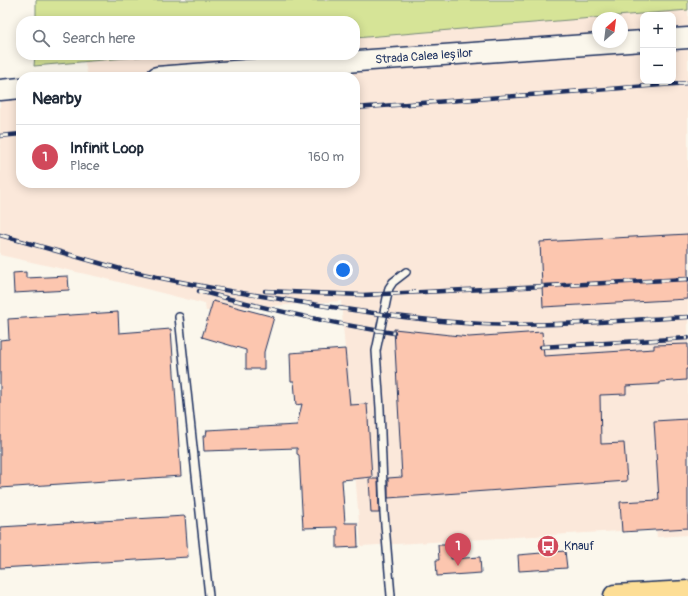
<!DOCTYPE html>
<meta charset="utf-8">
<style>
body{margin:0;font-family:Pangolin,sans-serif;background:#f6f6f7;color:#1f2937}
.controls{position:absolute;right:12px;top:12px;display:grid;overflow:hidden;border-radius:8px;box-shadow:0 2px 10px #0003}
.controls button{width:36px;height:36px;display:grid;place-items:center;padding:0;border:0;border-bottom:1px solid #e0e1e3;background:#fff;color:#1f2937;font:20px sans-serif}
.compass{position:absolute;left:592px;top:12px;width:36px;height:36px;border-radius:50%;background:#fff;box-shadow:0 2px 10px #0003;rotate:28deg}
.you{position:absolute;left:343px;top:270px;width:14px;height:14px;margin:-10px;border:3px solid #fff;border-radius:50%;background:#1a73e8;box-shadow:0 0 0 6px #1a73e833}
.badge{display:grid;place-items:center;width:26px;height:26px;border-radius:50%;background:#d1495b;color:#fff;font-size:13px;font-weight:700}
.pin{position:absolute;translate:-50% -33px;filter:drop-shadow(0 1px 2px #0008)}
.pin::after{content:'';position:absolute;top:21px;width:14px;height:12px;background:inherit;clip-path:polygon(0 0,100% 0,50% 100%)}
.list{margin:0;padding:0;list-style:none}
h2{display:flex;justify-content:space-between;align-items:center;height:52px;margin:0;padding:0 16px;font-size:17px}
h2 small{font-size:13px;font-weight:400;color:#747a83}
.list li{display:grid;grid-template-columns:26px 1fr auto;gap:12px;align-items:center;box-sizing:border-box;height:64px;padding:0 16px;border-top:1px solid #e0e1e3}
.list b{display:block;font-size:15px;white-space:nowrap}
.list p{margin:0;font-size:13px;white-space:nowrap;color:#747a83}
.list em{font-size:13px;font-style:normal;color:#747a83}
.icon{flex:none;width:22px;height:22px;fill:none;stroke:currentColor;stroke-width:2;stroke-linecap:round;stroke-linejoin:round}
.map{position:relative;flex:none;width:688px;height:596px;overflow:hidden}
.search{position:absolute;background:#fff;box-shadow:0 2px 10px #0003;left:16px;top:16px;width:344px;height:44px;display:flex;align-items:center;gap:10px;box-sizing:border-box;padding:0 14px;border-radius:16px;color:#747a83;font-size:15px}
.panel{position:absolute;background:#fff;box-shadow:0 2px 10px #0003;left:16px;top:72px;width:344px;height:116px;border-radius:16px}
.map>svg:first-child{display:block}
.built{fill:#fbe8da;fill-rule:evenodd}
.green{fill:#d6e497;stroke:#788a7a}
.building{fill:#fcc6af;stroke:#1b2f5e}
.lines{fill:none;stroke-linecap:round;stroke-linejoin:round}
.lane-casing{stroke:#1b2f5e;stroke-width:10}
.secondary-casing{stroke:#1b2f5e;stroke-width:23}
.primary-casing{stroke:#1b2f5e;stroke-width:25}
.lane{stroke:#fbf7ec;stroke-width:7}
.secondary{stroke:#fbf7ec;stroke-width:20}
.primary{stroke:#fdde96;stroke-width:22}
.rail-casing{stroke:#1b2f5e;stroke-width:4.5}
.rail{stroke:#fbf7ec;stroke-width:3;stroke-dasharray:9;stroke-linecap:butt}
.labels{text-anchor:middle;stroke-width:4;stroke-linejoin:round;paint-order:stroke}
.street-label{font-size:12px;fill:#1b2f5e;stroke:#fbf7ec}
.poi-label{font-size:12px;fill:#1b2f5e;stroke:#fbf7ec;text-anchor:start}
</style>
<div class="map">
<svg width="688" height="596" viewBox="0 0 688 596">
<rect width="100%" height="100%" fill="#fbf7ec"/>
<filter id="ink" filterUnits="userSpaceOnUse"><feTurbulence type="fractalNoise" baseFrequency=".025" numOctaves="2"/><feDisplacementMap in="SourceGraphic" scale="8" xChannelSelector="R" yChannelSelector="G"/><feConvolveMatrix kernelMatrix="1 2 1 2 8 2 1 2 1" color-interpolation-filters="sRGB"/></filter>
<g filter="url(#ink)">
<!-- built -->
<path class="built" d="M 688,0 L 688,535 L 657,537 L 656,529 L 361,546 L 341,301 L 206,311 L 205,304 L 99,277 L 0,255 L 0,100 L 21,99 L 21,183 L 355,183 L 355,77 L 88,77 L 83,55 L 355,55 L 355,21 ZM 643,15 L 673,15 L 673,81 L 643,81 ZM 598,18 L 622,18 L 622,42 L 598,42 Z"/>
<!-- green -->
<g class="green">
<polygon points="36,0 688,0 688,10 355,38 355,21 36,21"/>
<polygon points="35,55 160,55 34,66"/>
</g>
<!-- building -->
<g class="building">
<polygon points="688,234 688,299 543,307 540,242"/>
<polygon points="26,272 26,278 68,276 69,290 14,293 13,273"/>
<polygon points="213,301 274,317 264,352 264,369 246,369 246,350 202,337"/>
<polygon points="118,312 119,333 171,329 181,476 0,488 0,340 9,339 8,319"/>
<polygon points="394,329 469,337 542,332 544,356 654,349 654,345 688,344 688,369 686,369 686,380 660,382 660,384 626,386 626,394 600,395 601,444 624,443 627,481 388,498 388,478 402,477"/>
<polygon points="345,349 350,405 367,404 372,477 342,480 345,523 357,523 358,547 337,548 337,527 303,528 299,455 297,454 297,448 204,451 203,436 206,436 207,430 297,425 302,404 296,405 294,381 291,381 290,353"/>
<polygon points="688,419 688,528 622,532 620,502 659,500 654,421"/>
<polygon points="369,479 378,479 379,513 371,513"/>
<polygon points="185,516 188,557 0,568 0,527"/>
<polygon points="438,545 451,545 451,559 480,557 481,573 437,576 436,560 439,560"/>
<polygon points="565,551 567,568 519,571 518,555"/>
</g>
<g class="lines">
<!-- lane casing -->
<g class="lane-casing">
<g id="lane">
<polyline points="179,317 209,596"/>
<polyline points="391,596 384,513 380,408 376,351 389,288 393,282 406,272"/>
</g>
</g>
<!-- secondary casing -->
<g class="secondary-casing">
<g id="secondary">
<polyline points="673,39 688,38"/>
<polyline points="157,77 371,60 643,41"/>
<polyline points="0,90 21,88"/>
</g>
</g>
<!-- primary casing -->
<g class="primary-casing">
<polyline id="primary" points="615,596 688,592"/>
</g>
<!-- lane -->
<use href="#lane" class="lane"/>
<!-- secondary -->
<use href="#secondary" class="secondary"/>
<!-- primary -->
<use href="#primary" class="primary"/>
<!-- rail casing -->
<g class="rail-casing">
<g id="rail">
<polyline points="355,108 688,83"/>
<polyline points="0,136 21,134"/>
<polyline points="0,235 131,272"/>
<path d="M 126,270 C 183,284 241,293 299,302 C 359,311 420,321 482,324 C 550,327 620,320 688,317"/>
<path d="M 199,291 C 263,308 328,323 394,333"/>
<polyline points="265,291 363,295 688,279"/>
<polyline points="541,347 688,338"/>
</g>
</g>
<!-- rail -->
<use href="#rail" class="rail"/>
</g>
</g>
<!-- icons -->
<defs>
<g id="bus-disc" transform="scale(1.15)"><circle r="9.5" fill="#d1495b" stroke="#fbf7ec"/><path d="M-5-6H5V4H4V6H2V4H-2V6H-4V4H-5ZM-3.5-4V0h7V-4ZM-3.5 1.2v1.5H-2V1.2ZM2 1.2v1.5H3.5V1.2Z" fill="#fff"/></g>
</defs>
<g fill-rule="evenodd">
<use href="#bus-disc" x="548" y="546"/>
</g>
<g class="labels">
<!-- street labels -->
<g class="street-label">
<text transform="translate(424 56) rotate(-4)" y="4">Strada Calea Ieșilor</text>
</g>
<!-- poi labels -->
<g class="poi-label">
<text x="564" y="550">Knauf</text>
</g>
</g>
</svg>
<div class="controls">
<button>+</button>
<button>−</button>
</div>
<svg class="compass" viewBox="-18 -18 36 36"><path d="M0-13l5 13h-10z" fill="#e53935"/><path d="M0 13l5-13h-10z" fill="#747a83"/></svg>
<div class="you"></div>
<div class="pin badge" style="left:458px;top:566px">1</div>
<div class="search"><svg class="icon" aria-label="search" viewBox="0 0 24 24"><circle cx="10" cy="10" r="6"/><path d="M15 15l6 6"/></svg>Search here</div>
<section class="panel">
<h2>Nearby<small></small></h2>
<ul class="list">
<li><span class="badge">1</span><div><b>Infinit Loop</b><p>Place</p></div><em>160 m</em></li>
</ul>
</section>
</div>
